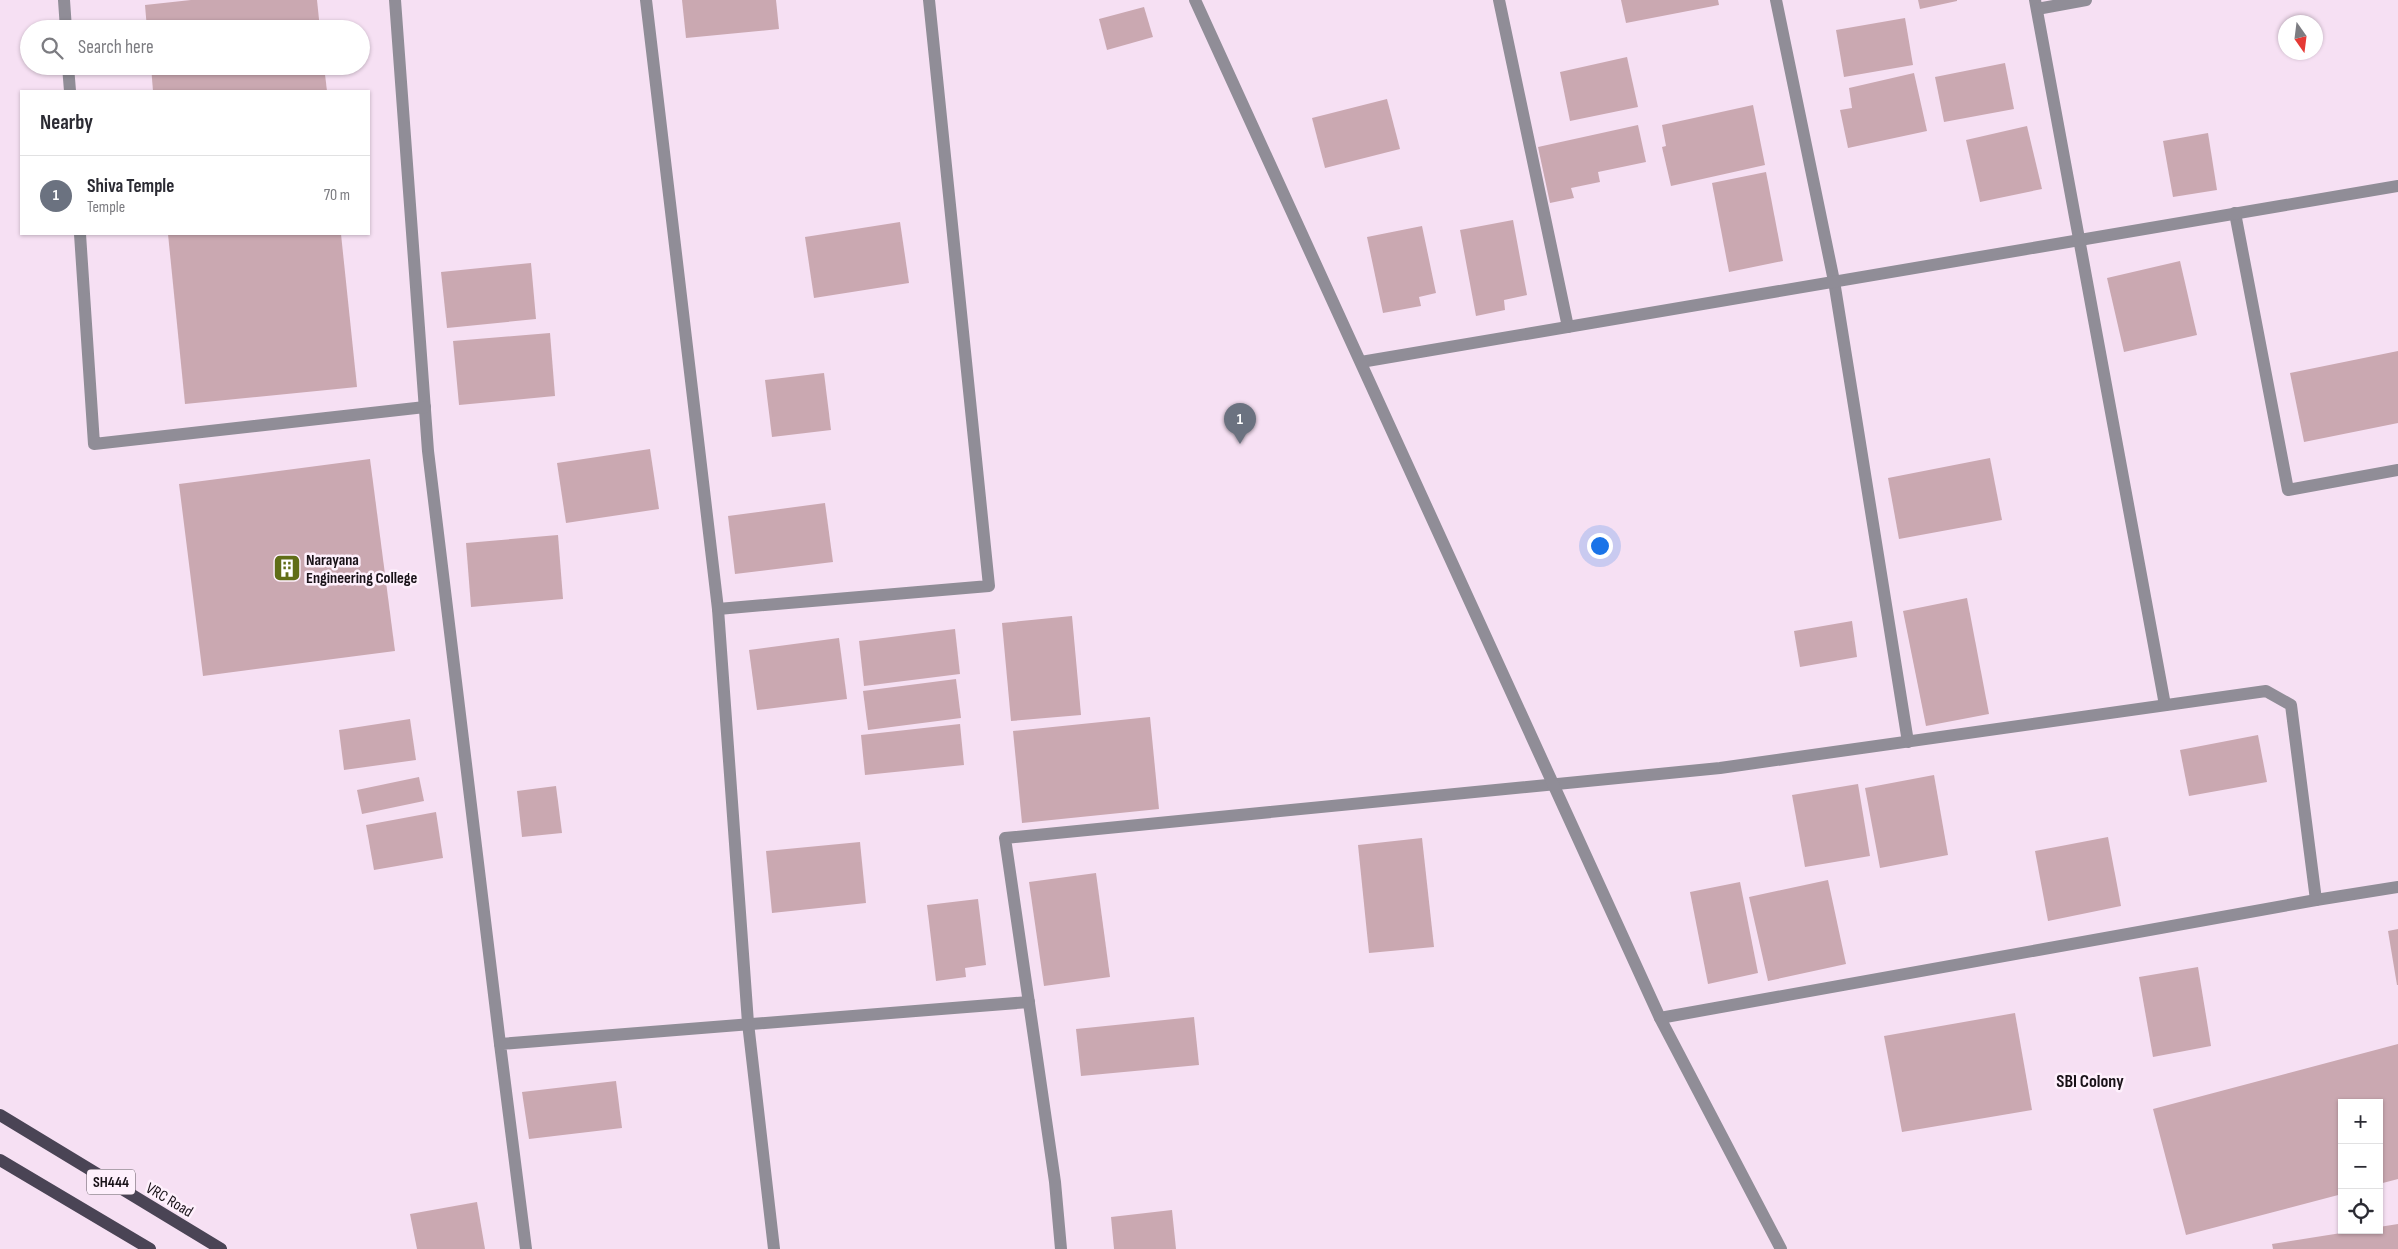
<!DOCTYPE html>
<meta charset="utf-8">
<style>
body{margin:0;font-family:"Sofia Sans Condensed",sans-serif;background:#f7f7f7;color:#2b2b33}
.controls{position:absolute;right:15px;bottom:15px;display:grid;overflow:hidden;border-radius:0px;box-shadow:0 1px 4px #0004}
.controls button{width:45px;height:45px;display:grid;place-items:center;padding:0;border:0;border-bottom:1px solid #e1e1e2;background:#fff;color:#2b2b33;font:25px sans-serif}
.compass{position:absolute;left:2278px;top:15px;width:45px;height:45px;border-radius:50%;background:#fff;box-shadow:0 1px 4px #0004;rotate:166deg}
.you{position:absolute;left:1599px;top:545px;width:18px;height:18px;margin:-12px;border:4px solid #fff;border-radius:50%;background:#1a73e8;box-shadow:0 0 0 8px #1a73e833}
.badge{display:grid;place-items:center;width:32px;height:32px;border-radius:50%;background:#0b8043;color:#fff;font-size:16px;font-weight:700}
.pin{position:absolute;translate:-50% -41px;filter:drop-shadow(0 1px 2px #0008)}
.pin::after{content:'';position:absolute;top:26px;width:18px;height:15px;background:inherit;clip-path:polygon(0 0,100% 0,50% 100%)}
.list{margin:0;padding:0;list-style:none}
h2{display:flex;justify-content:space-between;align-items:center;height:65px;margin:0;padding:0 20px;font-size:21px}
h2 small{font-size:16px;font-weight:400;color:#7c7c81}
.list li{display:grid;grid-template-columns:32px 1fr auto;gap:15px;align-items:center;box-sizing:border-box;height:80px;padding:0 20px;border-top:1px solid #e1e1e2}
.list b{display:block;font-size:19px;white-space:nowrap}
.list p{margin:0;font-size:16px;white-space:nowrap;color:#7c7c81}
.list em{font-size:16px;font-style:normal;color:#7c7c81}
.icon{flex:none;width:28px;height:28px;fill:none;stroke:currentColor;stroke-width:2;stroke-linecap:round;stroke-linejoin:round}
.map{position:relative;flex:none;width:2398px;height:1249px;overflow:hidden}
.search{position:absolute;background:#fff;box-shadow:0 1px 4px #0004;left:20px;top:20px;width:350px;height:55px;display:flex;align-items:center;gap:12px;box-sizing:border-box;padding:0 18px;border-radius:28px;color:#7c7c81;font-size:19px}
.panel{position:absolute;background:#fff;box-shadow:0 1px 4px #0004;left:20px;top:90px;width:350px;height:145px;border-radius:0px}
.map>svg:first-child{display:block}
.building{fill:#caa8b1}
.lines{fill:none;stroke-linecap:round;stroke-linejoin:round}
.minor{stroke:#908d97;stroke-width:12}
.tertiary{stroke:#908d97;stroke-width:12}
.primary{stroke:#4a4455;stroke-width:12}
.labels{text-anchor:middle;stroke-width:5;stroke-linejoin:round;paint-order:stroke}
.shield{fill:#fef0fc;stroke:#5d545c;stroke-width:1}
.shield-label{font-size:15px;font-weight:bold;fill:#181117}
.poi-label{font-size:16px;font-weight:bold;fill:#181117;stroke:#fef0fc;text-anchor:start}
.street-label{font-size:16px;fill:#181117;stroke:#fef0fc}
.neighbourhood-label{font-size:18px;font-weight:bold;fill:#181117;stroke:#fef0fc}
</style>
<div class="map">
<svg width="2398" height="1249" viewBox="0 0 2398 1249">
<rect width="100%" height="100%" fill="#f6e0f3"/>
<!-- building -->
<g class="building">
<polygon points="191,0 317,0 320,29 147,29 145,5"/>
<polygon points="682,0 776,0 779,29 686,38"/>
<polygon points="1621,0 1718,0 1719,5 1626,23"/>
<polygon points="1918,0 1957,0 1957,1 1920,9"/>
<polygon points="1144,7 1153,37 1107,50 1099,19"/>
<polygon points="1905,18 1913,65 1844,77 1836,30"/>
<polygon points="1627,57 1638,107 1570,121 1560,72"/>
<polygon points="2005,63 2014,109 1944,122 1935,77"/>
<polygon points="151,66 324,66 327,91 153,91"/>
<polygon points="1914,73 1927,131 1848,148 1840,110 1852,108 1849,88"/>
<polygon points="1387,99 1400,149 1325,168 1312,118"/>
<polygon points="1753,105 1765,165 1671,186 1662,147 1666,146 1662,125"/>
<polygon points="1638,125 1646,162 1598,172 1600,182 1571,188 1574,198 1550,203 1538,147"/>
<polygon points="2027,126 2042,189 1980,202 1966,140"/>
<polygon points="2208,133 2217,190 2173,197 2163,141"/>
<polygon points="1766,172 1783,261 1729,272 1712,183"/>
<polygon points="1513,220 1527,295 1504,300 1505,310 1476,316 1460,230"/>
<polygon points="900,222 909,283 814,298 805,237"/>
<polygon points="1422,226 1436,293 1419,297 1421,306 1383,313 1367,237"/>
<polygon points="168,234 341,234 357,387 185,404"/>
<polygon points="2180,261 2197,335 2124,352 2107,278"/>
<polygon points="531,263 536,319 447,328 441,272"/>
<polygon points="550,333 555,396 459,405 453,341"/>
<polygon points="2398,351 2398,423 2304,442 2290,373"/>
<polygon points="824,373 831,430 772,437 765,380"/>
<polygon points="650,449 659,509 566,523 557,463"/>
<polygon points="1990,458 2002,520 1899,539 1888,478"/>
<polygon points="370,459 395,651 203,676 179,484"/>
<polygon points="825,503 833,562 735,574 728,516"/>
<polygon points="558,535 563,599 471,607 466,543"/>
<polygon points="1967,598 1989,714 1926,726 1903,611"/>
<polygon points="1072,616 1081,715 1011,721 1002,623"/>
<polygon points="1852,621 1857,657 1800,667 1794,631"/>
<polygon points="955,629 960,674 864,686 859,641"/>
<polygon points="839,638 847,699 757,710 749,650"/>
<polygon points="956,679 961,718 868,730 863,691"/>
<polygon points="1150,717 1159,809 1022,823 1013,731"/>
<polygon points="410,719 416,760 344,770 339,730"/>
<polygon points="960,724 964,765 865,775 861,735"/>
<polygon points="2258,735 2267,782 2189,796 2180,750"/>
<polygon points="1934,775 1948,855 1880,868 1865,788"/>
<polygon points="419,777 424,801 362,814 357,790"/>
<polygon points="1858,784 1870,856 1805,867 1792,795"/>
<polygon points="556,786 562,833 522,837 517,791"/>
<polygon points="436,812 443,858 374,870 366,825"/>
<polygon points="2108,837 2121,906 2048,921 2035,851"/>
<polygon points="1422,838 1434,947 1369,953 1358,845"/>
<polygon points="860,842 866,903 772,913 766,851"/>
<polygon points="1096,873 1110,977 1044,986 1029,882"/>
<polygon points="1828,880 1846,964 1768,981 1749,897"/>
<polygon points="1740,882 1758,973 1708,984 1690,892"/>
<polygon points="978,899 986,965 965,968 966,977 936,981 927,905"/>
<polygon points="2398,929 2398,985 2397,985 2388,931"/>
<polygon points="2198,967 2211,1046 2153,1057 2139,977"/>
<polygon points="2015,1013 2032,1110 1902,1132 1884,1036"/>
<polygon points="1194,1017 1199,1065 1081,1076 1076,1029"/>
<polygon points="2398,1044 2398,1179 2379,1184 2379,1103 2342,1103 2342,1194 2186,1235 2153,1109"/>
<polygon points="616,1081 622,1128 529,1139 522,1092"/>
<polygon points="477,1202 485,1249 417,1249 410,1214"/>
<polygon points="1172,1210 1176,1249 1114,1249 1111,1217"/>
<polygon points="2398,1224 2398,1249 2273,1249 2272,1244 2360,1230 2379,1230 2379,1227"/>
</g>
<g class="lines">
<!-- minor -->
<g class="minor">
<polyline points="64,0 66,29"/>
<polyline points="395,0 428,451 500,1044"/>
<polyline points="646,0 718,609 748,1023 774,1249"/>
<polyline points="1499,0 1568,327"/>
<polyline points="1776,0 1834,281 1908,742"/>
<polyline points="2035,0 2165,705"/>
<polyline points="2037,9 2086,0"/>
<polyline points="68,66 70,91"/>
<polyline points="2235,213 2288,490 2398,470"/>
<polyline points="80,234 94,444 425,407"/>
<polyline points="1361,362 2398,186"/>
<polyline points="718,609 989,586 929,0"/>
<polyline points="1660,1018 2316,900 2398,887"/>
<polyline points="526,1249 500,1044 1029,1002"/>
<polyline points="1061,1249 1055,1182 1005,838 1720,768 2266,691 2291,705 2316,900"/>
</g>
<!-- tertiary -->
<polyline class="tertiary" points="1195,0 1660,1018 1781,1249"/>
<!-- primary -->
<g class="primary">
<polyline points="0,1115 221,1249"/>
<polyline points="0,1160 150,1249"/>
</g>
</g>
<!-- icons -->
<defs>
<g id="building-square" transform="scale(1.4375)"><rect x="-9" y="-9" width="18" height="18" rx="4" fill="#606d17" stroke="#fef0fc"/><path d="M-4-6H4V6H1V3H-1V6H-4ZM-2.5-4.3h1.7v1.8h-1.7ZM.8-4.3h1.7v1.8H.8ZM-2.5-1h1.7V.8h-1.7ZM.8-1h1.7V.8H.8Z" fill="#fff"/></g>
</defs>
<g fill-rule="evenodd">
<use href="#building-square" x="287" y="568"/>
</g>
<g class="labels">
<!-- shield labels -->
<rect class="shield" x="87" y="1169.5" width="48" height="25" rx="4"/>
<g class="shield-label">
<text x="111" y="1187">SH444</text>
</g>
<!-- poi labels -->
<g class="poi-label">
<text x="306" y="565">Narayana<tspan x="306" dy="18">Engineering College</tspan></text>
</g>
<!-- street labels -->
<g class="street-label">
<text transform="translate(170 1199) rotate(31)" y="6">VRC Road</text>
</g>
<!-- neighbourhood labels -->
<g class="neighbourhood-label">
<text x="2090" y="1087">SBI Colony</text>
</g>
</g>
</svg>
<div class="controls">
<button>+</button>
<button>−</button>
<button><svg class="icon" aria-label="locate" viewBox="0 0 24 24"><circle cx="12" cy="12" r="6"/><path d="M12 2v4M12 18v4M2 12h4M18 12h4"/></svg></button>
</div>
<svg class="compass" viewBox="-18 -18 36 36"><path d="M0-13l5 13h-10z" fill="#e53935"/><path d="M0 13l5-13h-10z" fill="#7c7c81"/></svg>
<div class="you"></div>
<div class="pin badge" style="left:1240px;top:444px;background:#6b7280">1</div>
<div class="search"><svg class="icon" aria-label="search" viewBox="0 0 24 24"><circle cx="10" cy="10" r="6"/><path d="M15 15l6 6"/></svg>Search here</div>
<section class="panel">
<h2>Nearby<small></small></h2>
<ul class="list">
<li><span class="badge" style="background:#6b7280">1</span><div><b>Shiva Temple</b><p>Temple</p></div><em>70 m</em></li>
</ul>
</section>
</div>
